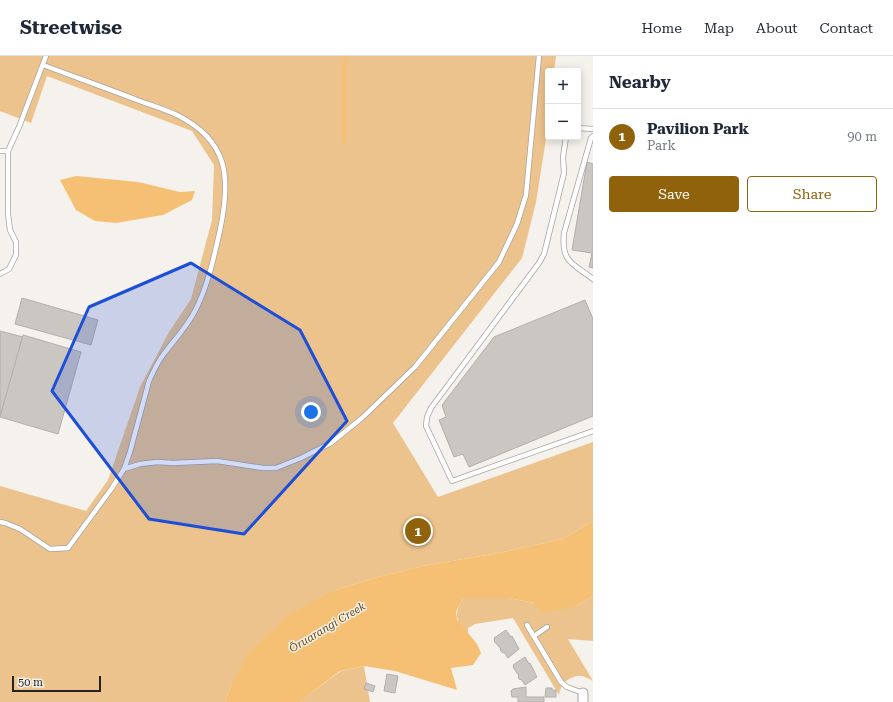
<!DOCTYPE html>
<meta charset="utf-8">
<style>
body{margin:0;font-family:"Roboto Serif",serif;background:#f2f2f3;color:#1f2937}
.controls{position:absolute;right:12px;top:12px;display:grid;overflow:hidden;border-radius:4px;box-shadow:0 2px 10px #0003}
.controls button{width:36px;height:36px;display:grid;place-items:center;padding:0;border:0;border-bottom:1px solid #e0e1e3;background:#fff;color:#1f2937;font:20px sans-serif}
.scale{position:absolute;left:12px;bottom:10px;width:89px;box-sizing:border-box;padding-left:4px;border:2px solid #242321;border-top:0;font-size:11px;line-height:14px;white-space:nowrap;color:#242321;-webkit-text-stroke:3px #f5f1ec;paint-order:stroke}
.you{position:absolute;left:311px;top:356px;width:14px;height:14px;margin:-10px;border:3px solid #fff;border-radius:50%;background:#1a73e8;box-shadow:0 0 0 6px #1a73e833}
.badge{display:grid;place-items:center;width:26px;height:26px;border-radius:50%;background:#90620c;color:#fff;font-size:13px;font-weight:700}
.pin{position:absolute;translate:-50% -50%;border:2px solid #fff;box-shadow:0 1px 4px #0006}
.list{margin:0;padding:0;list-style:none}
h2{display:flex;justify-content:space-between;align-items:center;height:52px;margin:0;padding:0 16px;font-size:17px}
h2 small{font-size:13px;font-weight:400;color:#747a83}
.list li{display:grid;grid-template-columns:26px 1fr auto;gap:12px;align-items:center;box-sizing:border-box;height:56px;padding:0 16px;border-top:1px solid #e0e1e3}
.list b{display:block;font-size:15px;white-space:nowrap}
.list p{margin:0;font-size:13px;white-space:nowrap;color:#747a83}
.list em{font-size:13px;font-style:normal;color:#747a83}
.actions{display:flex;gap:8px;padding:12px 16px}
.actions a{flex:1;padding:9px 0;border:1px solid #90620c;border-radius:4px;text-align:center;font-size:14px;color:#90620c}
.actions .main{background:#90620c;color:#fff}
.map{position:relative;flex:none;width:593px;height:646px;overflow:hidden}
header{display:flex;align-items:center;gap:24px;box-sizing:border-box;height:56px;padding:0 20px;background:#fff;border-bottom:1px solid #e0e1e3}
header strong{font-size:19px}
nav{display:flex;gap:22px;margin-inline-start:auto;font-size:14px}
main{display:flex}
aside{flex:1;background:#fff}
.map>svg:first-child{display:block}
.green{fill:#ecc38c}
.water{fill:#f5c073}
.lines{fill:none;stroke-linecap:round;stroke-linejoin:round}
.stream{stroke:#f5c073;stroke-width:3.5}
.building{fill:#cac6c1;stroke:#b2afaa}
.lane-casing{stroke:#a7a39e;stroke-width:6}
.street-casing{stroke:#a7a39e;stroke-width:11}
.lane{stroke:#fff;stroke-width:4.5}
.street{stroke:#fff;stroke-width:9}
.marked{fill:#1d4ed8;fill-opacity:0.2;stroke:#1d4ed8;stroke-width:3;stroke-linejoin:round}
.labels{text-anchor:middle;stroke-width:3;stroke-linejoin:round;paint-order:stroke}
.water-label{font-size:11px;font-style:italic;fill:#6a470a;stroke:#f5f1ec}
</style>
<header>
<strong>Streetwise</strong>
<nav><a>Home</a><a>Map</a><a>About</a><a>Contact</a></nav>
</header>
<main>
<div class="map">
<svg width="593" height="646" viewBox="0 0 593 646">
<rect width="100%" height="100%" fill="#f5f1ec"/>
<!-- green -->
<g class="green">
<polygon points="0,0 556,0 554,15 548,15 548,70 536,146 522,202 393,367 438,441 593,386 593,465 563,483 504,496 423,510 378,521 335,534 232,627 225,646 0,646 0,430 86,455 108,424 140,331 169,276 191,243 212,164 214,109 192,75 47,20 31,67 0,55"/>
<path d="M 593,540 L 593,585 L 568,583 L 593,625 C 589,623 583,619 578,620 C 567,621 560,630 559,639 L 513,562 L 475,568 L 468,572 L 468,578 C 456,561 453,562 463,542 L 509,542 L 534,547 L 576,550 Z"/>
<polygon points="364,610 370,646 301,646 312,636 341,615"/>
</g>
<!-- water -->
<g class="water">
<polygon points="76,120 138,126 180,136 195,135 192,144 163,159 116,167 95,165 76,154 60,124"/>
<polygon points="593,465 593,540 576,550 559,554 541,556 534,547 509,542 463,542 456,556 457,563 477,588 481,597 473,609 451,612 457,634 395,615 364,610 340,615 312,636 301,646 225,646 232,627 249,597 287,560 335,534 378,521 423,510 504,496 563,483"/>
</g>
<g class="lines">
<!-- stream -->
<polyline class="stream" points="344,86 344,9 346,0"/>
</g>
<!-- building -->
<g class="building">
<polygon points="587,106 593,108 593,212 589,211 592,197 572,194"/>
<polygon points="22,242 98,264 91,289 15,268"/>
<polygon points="585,244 593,263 593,360 469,411 463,398 454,401 439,364 446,361 442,349 494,281"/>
<polygon points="0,275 23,281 0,361"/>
<polygon points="23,279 81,296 58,378 0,361"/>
<polygon points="506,574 511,581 512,580 519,593 508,602 504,596 503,597 500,594 501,593 494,585 495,584 494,582"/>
<polygon points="525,601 529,608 530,607 537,621 525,629 521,623 520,624 518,621 519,620 513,611 514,611 513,609"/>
<polygon points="387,618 398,620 395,637 384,635"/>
<polygon points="366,627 375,630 373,636 364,633"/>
<polygon points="526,631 526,641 544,641 544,646 518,646 518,641 512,641 511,635 513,633"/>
<polygon points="546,632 552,632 552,634 556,634 556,641 545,641"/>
</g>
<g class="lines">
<!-- lane casing -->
<g class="lane-casing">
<g id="lane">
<polyline points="578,72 593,73"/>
<path d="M 593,80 L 591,82 L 564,177 C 561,206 572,207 593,223"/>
<polyline points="566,81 563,101 564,117 544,198 539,207 431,352 427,361 426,370 452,425 593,375"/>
<polyline points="0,95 8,95"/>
<polyline points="0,218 9,213 16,199 16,186 10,174 8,158 8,95 19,71 46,0"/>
<polyline points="124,413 140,408 157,406 173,407 217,405 263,412 276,412 301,402 331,387 362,362 415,311 499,206 517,168 526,139 539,0"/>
<path d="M 0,466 L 5,467 L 20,473 L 50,493 L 68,492 L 112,432 L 124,413 L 130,396 L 149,325 C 153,316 157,307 163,299 C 174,284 187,271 195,255 C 208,230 214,201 220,174 C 231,122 229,85 177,59 C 164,53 150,49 137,44 C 106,32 75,21 43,9"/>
<polyline points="527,569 561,626 567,631 583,637"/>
<polyline points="534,580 547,571"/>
</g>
</g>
<!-- street casing -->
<g class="street-casing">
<polyline id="street" points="583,646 583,637"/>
</g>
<!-- lane -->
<use href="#lane" class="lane"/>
<!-- street -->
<use href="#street" class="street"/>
</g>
<!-- marked area -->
<path class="marked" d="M 191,207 L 300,274 L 347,365 L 244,478 L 149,463 L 52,335 L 89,251 Z"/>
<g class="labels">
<!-- water labels -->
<g class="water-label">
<text transform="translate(327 571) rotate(-31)" y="4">Ōruarangi Creek</text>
</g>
</g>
</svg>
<div class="controls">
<button>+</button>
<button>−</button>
</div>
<div class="scale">50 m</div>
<div class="you"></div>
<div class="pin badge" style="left:418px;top:475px">1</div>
</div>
<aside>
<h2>Nearby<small></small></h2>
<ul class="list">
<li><span class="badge">1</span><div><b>Pavilion Park</b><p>Park</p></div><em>90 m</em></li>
</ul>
<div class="actions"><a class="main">Save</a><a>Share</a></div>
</aside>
</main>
